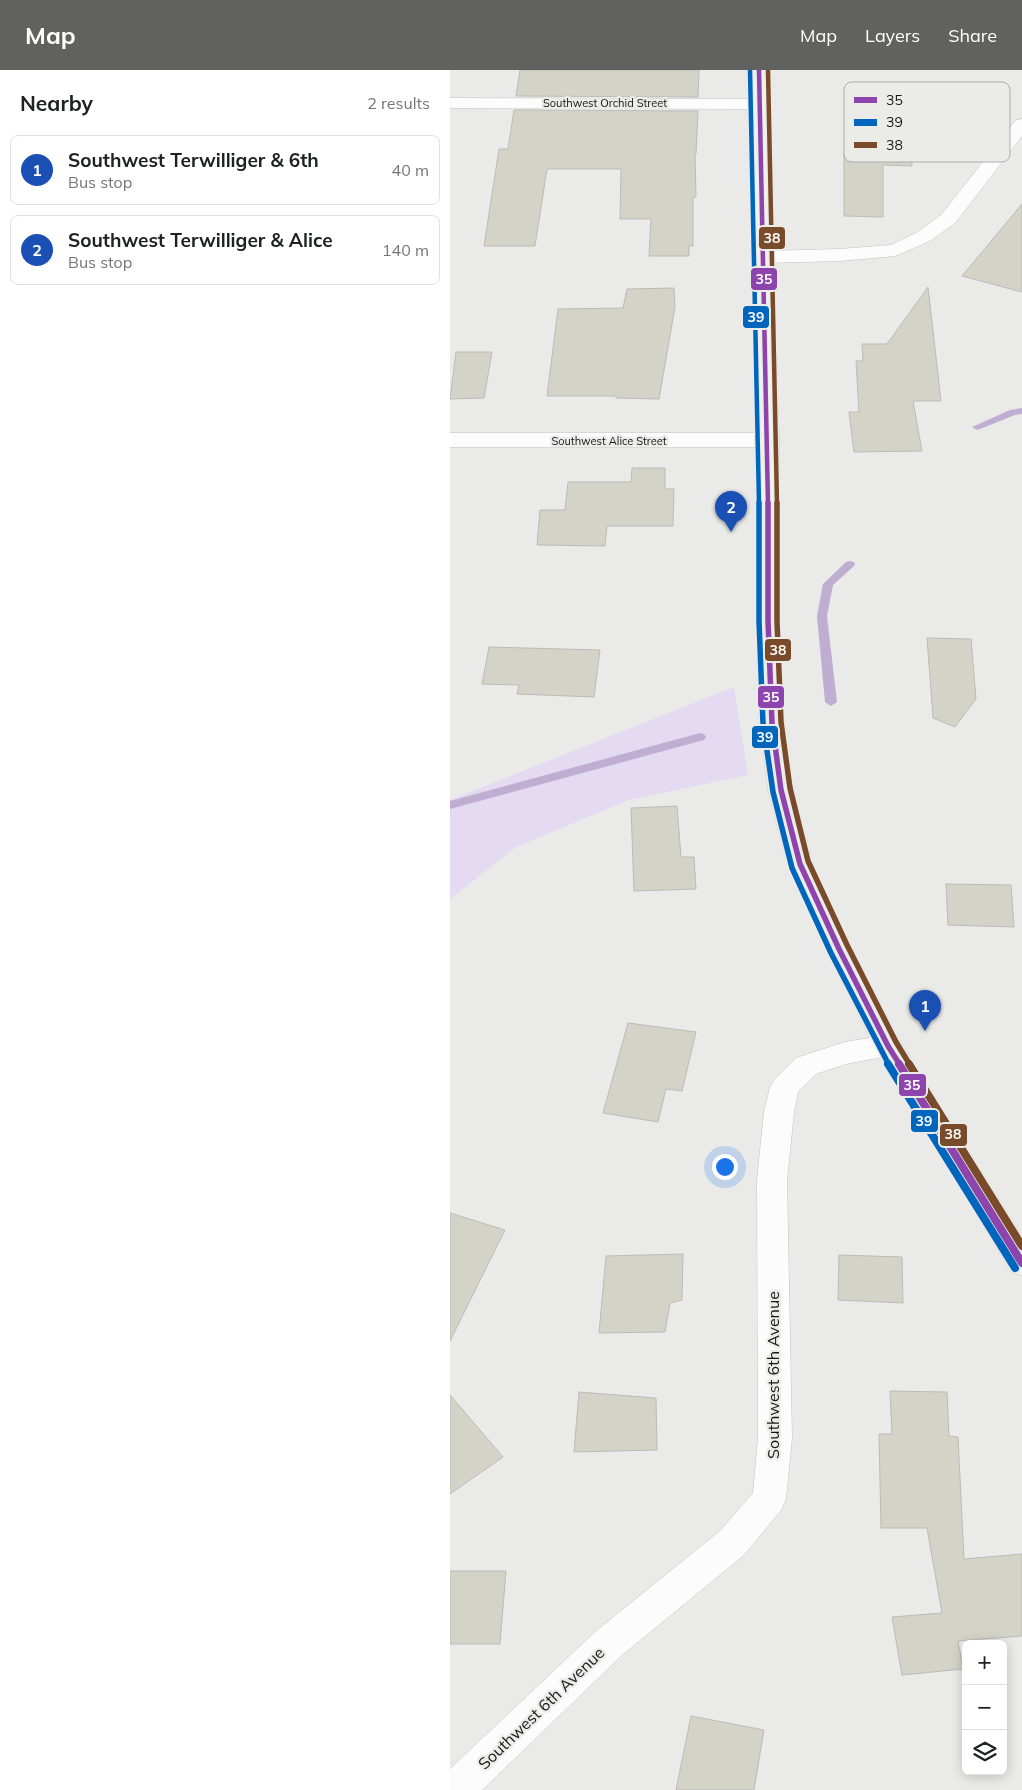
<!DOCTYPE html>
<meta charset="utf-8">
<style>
body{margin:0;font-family:Mulish,sans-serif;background:#f6f6f6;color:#202124}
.controls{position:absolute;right:15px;bottom:15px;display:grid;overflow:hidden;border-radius:8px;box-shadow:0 2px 12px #0003}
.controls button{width:45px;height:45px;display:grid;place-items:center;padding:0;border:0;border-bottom:1px solid #e0e0e0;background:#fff;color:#202124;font:25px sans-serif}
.you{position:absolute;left:274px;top:1096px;width:18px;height:18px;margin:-12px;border:4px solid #fff;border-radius:50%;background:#1a73e8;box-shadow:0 0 0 8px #1a73e833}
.badge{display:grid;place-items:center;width:32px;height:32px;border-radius:50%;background:#61615f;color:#fff;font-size:16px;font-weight:700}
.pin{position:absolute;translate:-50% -41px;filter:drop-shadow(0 1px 2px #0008)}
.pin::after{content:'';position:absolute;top:26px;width:18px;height:15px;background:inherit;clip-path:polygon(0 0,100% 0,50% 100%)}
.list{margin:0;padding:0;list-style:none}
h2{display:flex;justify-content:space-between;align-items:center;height:65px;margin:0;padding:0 20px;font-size:21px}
h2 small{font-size:16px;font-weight:400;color:#757577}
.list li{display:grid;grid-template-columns:32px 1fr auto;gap:15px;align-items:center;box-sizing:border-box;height:70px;margin:0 10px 10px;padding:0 10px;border:1px solid #e0e0e0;border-radius:8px}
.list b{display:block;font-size:19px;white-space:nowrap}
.list p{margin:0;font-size:16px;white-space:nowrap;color:#757577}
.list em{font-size:16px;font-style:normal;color:#757577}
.icon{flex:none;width:28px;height:28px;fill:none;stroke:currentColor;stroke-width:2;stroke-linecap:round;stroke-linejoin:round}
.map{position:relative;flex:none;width:572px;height:1720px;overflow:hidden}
header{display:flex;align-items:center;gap:30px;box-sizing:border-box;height:70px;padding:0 25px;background:#61615f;color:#fff}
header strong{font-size:24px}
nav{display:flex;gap:28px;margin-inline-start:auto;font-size:18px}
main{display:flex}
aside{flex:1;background:#fff}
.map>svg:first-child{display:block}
.green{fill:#e4daf1}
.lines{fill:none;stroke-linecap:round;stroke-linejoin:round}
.stream{fill:#bfaed1;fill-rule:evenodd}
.building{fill:#d3d3c8;stroke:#bbbbba}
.minor-casing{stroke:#c3c4c2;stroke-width:1}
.secondary-casing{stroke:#c3c4c2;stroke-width:1}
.minor{fill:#fcfcfc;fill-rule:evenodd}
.secondary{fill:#f2f2ed;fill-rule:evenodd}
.bus-1-far2-casing{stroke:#ebebe8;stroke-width:7}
.bus-1-far1-casing{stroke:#ebebe8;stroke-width:9}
.bus-1-casing{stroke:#ebebe8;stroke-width:11}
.bus-2-far2-casing{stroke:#ebebe8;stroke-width:7}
.bus-2-far1-casing{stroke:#ebebe8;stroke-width:9}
.bus-2-casing{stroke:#ebebe8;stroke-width:11}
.bus-3-far2-casing{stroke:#ebebe8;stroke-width:7}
.bus-3-far1-casing{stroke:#ebebe8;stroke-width:9}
.bus-3-casing{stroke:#ebebe8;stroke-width:11}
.bus-1-far2{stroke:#8e44ad;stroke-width:4.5}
.bus-1-far1{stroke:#8e44ad;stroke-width:5.5}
.bus-1{stroke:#8e44ad;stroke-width:8}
.bus-2-far2{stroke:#0065bd;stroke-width:4.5}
.bus-2-far1{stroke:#0065bd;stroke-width:5.5}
.bus-2{stroke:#0065bd;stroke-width:8}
.bus-3-far2{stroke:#7a4b2a;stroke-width:4.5}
.bus-3-far1{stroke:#7a4b2a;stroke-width:5.5}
.bus-3{stroke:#7a4b2a;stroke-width:8}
.labels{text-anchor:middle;stroke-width:4.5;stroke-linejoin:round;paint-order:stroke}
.far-street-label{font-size:11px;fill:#171715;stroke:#ebebe8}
.near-street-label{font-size:16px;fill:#171715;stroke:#ebebe8}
.key{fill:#ebebe8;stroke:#ababa9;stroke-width:1}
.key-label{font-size:14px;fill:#171715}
.line-badge{stroke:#ebebe8;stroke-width:2}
.badge-label{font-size:14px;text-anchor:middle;font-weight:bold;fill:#fff}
</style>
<header>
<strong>Map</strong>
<nav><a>Map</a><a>Layers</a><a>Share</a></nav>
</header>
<main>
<aside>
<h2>Nearby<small>2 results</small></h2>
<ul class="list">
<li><span class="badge" style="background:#1a4fb4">1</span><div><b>Southwest Terwilliger &amp; 6th</b><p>Bus stop</p></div><em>40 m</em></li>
<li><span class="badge" style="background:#1a4fb4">2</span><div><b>Southwest Terwilliger &amp; Alice</b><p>Bus stop</p></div><em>140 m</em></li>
</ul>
</aside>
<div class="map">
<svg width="572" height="1720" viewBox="0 0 572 1720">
<rect width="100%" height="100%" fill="#eaeae9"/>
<!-- green -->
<polygon class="green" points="284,617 298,705 179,730 66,777 0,829 0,730"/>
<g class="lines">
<!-- stream -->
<g class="stream">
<polygon points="572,338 572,344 565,345 530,359 527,360 522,357 560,340"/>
<polygon points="400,491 404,492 405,494 404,496 383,515 377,546 387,632 381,636 375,632 367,546 373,514 396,492"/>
<polygon points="250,663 254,664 256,667 254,670 0,739 0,731"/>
</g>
</g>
<!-- building -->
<g class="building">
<polygon points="70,0 249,0 248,27 66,26"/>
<polygon points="439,32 441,41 455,41 459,58 462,96 433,95 433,147 394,146 394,83 409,83 402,42 404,42 403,33"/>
<polygon points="64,40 248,41 246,84 245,84 246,127 243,127 243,176 239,176 239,186 199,186 201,149 170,149 171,99 97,99 85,176 34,176 49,79 58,79"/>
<polygon points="572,134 572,222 512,206"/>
<polygon points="478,217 491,331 463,331 472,381 404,382 399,342 409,342 406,291 413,291 412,274 437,274"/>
<polygon points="224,218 225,237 209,329 166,328 166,326 97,326 108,239 173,238 177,219"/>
<polygon points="6,282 42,282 34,328 0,329"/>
<polygon points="182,398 215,398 215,419 224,419 223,456 157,456 155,476 87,475 90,440 115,440 118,412 181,412"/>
<polygon points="477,568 521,569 526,629 505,657 483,648"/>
<polygon points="39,577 150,580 144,627 67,624 69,615 32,614"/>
<polygon points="227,736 231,787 244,787 246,819 184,821 181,738"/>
<polygon points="496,814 561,815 564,857 498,855"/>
<polygon points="178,953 246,962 232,1021 216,1019 208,1052 153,1043"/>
<polygon points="0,1143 55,1160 0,1271"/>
<polygon points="233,1184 232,1230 220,1233 215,1262 149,1263 156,1186"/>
<polygon points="389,1185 452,1187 453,1233 388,1230"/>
<polygon points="440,1321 497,1322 499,1366 508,1367 514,1489 572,1484 572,1566 508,1571 513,1599 452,1605 442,1547 492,1543 477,1458 431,1458 429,1364 442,1364"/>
<polygon points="129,1322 206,1328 207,1380 124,1382"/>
<polygon points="0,1325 53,1387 0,1424"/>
<polygon points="0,1501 56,1501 50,1574 0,1574"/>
<polygon points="241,1646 314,1660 304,1720 226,1720"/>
</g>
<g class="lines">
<!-- minor casing -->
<g class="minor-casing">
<g id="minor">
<polygon points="0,28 310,29 316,30 319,34 316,38 310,39 0,38"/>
<polygon points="572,49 572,66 505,153 480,171 445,186 390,191 313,193 306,191 303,187 306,183 313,181 390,179 441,175 466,163 491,145 566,50"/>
<polygon points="0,363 318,363 326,365 329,370 326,375 318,377 0,377"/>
<polygon points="438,965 448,968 452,976 448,984 396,994 366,1004 348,1022 344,1042 337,1110 342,1368 336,1429 331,1440 294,1485 171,1586 32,1720 0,1720 0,1699 145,1562 270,1461 303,1423 308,1368 307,1110 314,1042 320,1017 325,1009 346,988 395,972"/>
</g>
</g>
<!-- secondary casing -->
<g class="secondary-casing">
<polygon id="secondary" points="300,0 318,0 329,370 330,551 335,653 344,720 363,794 403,879 449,969 572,1166 572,1206 561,1202 424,976 375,879 337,794 318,720 309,653 306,551 307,370"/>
</g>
<!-- minor -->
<use href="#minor" class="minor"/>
<!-- secondary -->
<use href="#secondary" class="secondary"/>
<!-- bus-1-far2 casing -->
<g class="bus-1-far2-casing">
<polyline id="bus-1-far2" points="309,0 318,434"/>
</g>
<!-- bus-1-far1 casing -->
<g class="bus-1-far1-casing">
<polyline id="bus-1-far1" points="318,433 318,551 322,653 331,720 350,794 389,879 438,976 450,995"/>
</g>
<!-- bus-1 casing -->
<g class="bus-1-casing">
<polyline id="bus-1" points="449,994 572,1193"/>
</g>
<!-- bus-2-far2 casing -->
<g class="bus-2-far2-casing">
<polyline id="bus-2-far2" points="300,0 309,434"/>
</g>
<!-- bus-2-far1 casing -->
<g class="bus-2-far1-casing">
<polyline id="bus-2-far1" points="309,433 309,551 313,653 323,722 342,798 381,883 439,995"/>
</g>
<!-- bus-2 casing -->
<g class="bus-2-casing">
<polyline id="bus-2" points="438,994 565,1198"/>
</g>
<!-- bus-3-far2 casing -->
<g class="bus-3-far2-casing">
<polyline id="bus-3-far2" points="318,0 327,434"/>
</g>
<!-- bus-3-far1 casing -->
<g class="bus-3-far1-casing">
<polyline id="bus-3-far1" points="327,433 327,551 331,652 340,718 358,791 397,875 446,972 460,995"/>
</g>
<!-- bus-3 casing -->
<g class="bus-3-casing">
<polyline id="bus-3" points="459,994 572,1176"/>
</g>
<!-- bus-1-far2 -->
<use href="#bus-1-far2" class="bus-1-far2"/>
<!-- bus-1-far1 -->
<use href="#bus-1-far1" class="bus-1-far1"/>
<!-- bus-1 -->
<use href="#bus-1" class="bus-1"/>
<!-- bus-2-far2 -->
<use href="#bus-2-far2" class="bus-2-far2"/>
<!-- bus-2-far1 -->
<use href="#bus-2-far1" class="bus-2-far1"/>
<!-- bus-2 -->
<use href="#bus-2" class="bus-2"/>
<!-- bus-3-far2 -->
<use href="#bus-3-far2" class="bus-3-far2"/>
<!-- bus-3-far1 -->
<use href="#bus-3-far1" class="bus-3-far1"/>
<!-- bus-3 -->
<use href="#bus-3" class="bus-3"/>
</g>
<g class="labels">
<!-- far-street labels -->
<g class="far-street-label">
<text x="155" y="37">Southwest Orchid Street</text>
<text x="159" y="375">Southwest Alice Street</text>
</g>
<!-- near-street labels -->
<g class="near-street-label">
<text transform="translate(323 1305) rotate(-90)" y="6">Southwest 6th Avenue</text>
<text transform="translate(91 1638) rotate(-44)" y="6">Southwest 6th Avenue</text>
</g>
</g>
<!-- legend -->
<rect x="394" y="12" width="166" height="80" rx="8" class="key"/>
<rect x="404" y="27" width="23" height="6" fill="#8e44ad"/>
<rect x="404" y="49" width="23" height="7" fill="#0065bd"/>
<rect x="404" y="72" width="23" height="6" fill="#7a4b2a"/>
<g class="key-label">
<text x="436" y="35">35</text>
<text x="436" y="57">39</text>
<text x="436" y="80">38</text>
</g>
<g class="line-badge">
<rect x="308" y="156" width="28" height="24" rx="5" fill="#7a4b2a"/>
<rect x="300" y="197" width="28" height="24" rx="5" fill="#8e44ad"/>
<rect x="292" y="235" width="28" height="24" rx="5" fill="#0065bd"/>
<rect x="314" y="568" width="28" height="24" rx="5" fill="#7a4b2a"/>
<rect x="307" y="615" width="28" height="24" rx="5" fill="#8e44ad"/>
<rect x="301" y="655" width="28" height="24" rx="5" fill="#0065bd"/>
<rect x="448" y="1003" width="29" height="24" rx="5" fill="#8e44ad"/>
<rect x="460" y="1039" width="29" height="24" rx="5" fill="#0065bd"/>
<rect x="489" y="1053" width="29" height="24" rx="5" fill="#7a4b2a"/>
</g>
<g class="badge-label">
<text x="322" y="173">38</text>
<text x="314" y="214">35</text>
<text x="306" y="252">39</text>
<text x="328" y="585">38</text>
<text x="321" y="632">35</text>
<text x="315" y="672">39</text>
<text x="462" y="1020">35</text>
<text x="474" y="1056">39</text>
<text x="503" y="1069">38</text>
</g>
</svg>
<div class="controls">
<button>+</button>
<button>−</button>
<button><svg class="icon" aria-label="layers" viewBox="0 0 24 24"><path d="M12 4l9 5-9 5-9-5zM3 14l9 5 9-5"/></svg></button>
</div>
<div class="you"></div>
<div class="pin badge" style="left:475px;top:961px;background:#1a4fb4">1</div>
<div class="pin badge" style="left:281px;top:462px;background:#1a4fb4">2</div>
</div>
</main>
